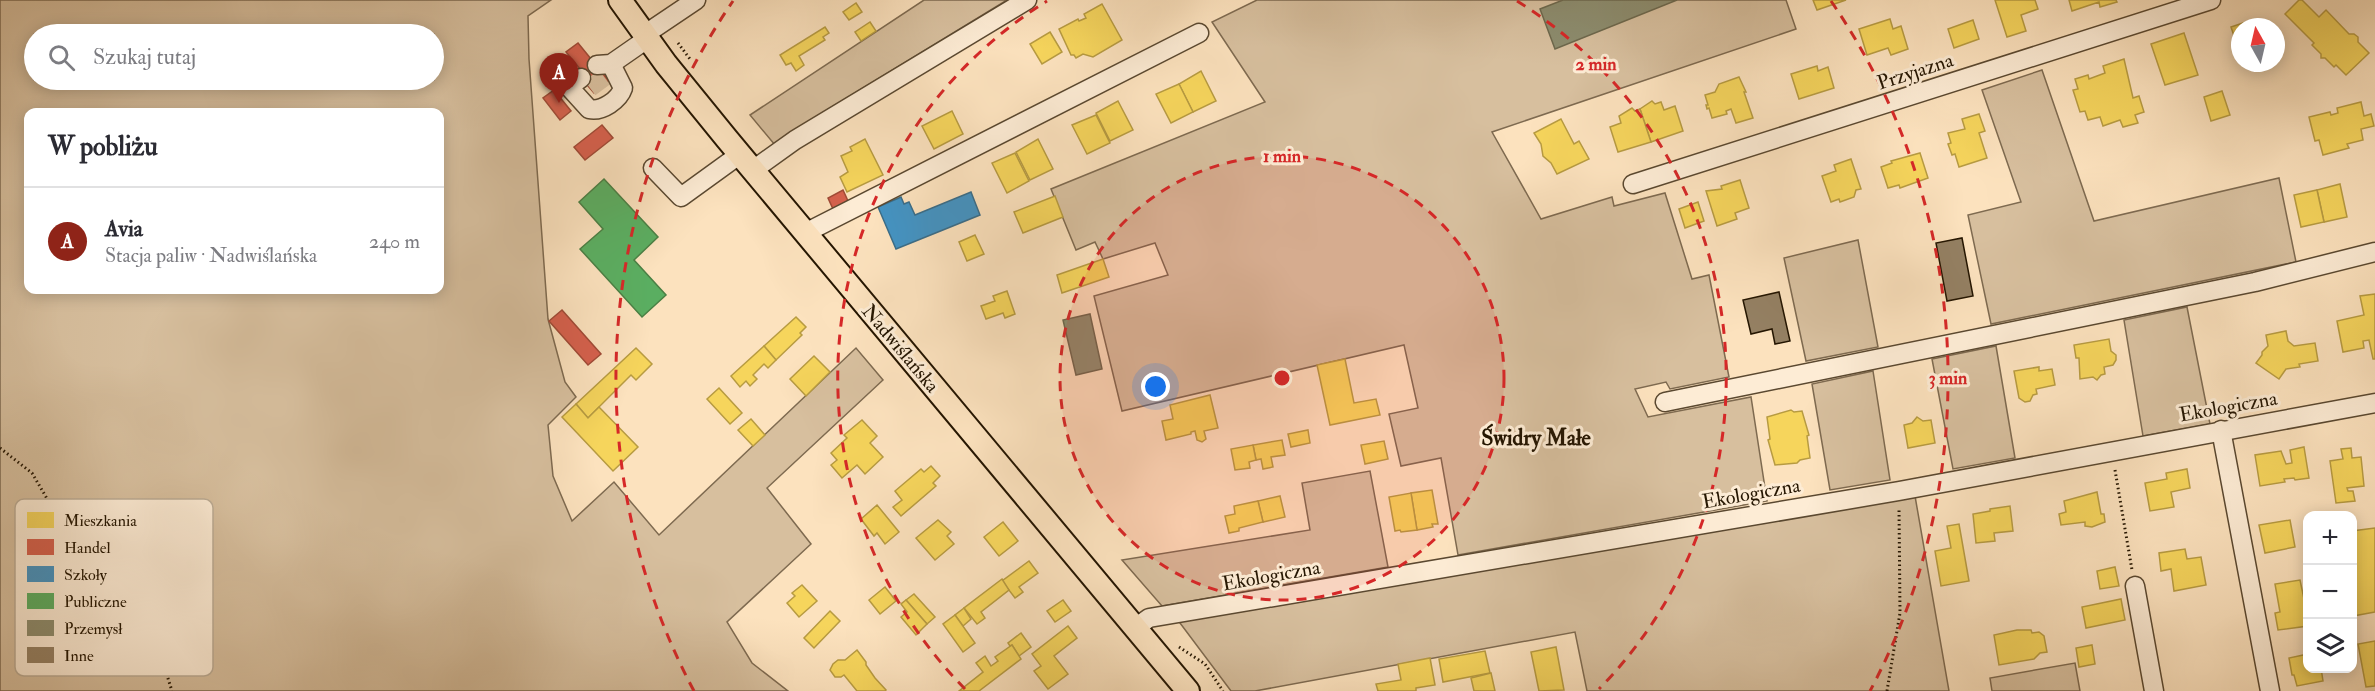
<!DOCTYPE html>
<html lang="pl">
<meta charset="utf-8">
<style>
body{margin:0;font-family:"IM FELL Double Pica",serif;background:#f7f7f7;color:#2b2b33}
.controls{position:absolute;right:18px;bottom:18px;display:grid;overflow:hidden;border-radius:12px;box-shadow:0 3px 15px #0003}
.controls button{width:54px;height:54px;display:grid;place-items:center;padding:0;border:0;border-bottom:2px solid #e1e1e2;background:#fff;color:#2b2b33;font:30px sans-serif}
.compass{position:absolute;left:2231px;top:18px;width:54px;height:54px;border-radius:50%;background:#fff;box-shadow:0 3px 15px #0003;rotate:352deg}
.you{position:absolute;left:1156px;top:387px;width:21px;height:21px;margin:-15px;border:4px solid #fff;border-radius:50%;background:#1a73e8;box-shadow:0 0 0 9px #1a73e833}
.badge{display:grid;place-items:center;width:39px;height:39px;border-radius:50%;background:#8f2418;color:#fff;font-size:20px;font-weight:700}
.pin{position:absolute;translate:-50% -50px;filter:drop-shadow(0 2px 3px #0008)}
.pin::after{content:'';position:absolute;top:32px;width:21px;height:18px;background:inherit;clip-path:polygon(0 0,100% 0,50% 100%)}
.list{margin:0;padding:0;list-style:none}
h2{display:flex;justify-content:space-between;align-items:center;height:78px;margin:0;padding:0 24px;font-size:26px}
h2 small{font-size:20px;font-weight:400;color:#7c7c81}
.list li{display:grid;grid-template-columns:39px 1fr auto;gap:18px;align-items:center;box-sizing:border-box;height:108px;padding:0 24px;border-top:2px solid #e1e1e2}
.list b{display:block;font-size:22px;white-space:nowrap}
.list p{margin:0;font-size:20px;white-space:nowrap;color:#7c7c81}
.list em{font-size:20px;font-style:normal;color:#7c7c81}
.icon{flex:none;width:33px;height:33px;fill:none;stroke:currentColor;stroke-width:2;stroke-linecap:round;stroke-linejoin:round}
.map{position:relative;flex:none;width:2375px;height:691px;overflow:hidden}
.search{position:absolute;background:#fff;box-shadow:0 3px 15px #0003;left:24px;top:24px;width:420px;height:66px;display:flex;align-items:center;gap:15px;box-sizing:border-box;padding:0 21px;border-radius:33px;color:#7c7c81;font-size:22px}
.panel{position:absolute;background:#fff;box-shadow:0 3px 15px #0003;left:24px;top:108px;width:420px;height:186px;border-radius:12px}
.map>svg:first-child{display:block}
.green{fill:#d7bf9e;stroke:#7e6a50;stroke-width:1.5;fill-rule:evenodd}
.homes{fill:#f6d55c;stroke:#b79b41;stroke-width:1.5}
.shops{fill:#d6604d;stroke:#a14a36;stroke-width:1.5}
.schools{fill:#4393c3;stroke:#3a6d89;stroke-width:1.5}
.public{fill:#5aae61;stroke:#4a8044;stroke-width:1.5}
.industry{fill:#8c8c6e;stroke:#6d684d;stroke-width:1.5}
.building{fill:#948063;stroke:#241501;stroke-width:1.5}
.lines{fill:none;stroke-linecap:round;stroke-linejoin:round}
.minor-tunnel{stroke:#dcc3a2;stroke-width:18;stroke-dasharray:18 9;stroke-linecap:butt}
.minor-casing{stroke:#5a4830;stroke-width:21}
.major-casing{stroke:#241501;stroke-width:26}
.path{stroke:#241501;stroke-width:3;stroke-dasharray:1.5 3;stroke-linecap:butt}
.minor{stroke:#fdecd5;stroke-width:18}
.major{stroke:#fce2be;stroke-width:22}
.ring{fill:none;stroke:#d62828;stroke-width:3;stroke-dasharray:10 8}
.labels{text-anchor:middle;stroke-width:6;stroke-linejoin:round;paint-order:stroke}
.street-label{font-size:20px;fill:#241501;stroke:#fdecd5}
.quarter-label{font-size:22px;font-weight:bold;fill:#241501;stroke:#fdecd5}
.key{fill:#fdecd5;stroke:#bcac95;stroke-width:1.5}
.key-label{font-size:16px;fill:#241501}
.centre{fill:#d62828;stroke:#fdecd5;stroke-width:3}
.ring-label{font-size:18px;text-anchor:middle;font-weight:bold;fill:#d62828;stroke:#fdecd5;stroke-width:6;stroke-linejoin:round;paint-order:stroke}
</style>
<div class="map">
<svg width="2375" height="691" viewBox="0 0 2375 691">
<rect width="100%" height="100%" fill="#fce2be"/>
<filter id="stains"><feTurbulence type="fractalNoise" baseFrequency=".00333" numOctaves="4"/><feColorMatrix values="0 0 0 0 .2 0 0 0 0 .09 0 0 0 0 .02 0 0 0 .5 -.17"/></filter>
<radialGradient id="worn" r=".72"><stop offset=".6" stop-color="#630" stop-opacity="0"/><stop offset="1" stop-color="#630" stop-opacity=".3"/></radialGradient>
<!-- green -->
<g class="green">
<path d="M 0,0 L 551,0 L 528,16 L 529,59 L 548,319 L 565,382 L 576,397 L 548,425 L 553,476 L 572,521 L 614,482 L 659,535 L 856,348 L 883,380 L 767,488 L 811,544 L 727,622 L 752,663 L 788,691 L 0,691 ZM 34,34 L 434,34 L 434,80 L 34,80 ZM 28,112 L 440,112 L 440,290 L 28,290 Z"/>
<polygon points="924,0 1007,0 819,115 775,145 750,115"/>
<polygon points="1257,0 1786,0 1796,29 1492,132 1541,219 1612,197 1614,206 1665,193 1692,279 1709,275 1729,377 1670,389 1666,382 1635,389 1648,417 1751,397 1767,501 1458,555 1441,458 1401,466 1389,414 1418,408 1404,345 1122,411 1094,296 1168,275 1155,243 1103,259 1095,242 1076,250 1051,189 1265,102 1212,22"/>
<polygon points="2042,70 2094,221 2279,178 2296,262 1991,324 1968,215 2021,202 1982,90"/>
<polygon points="1858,240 1878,347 1806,361 1784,258"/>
<polygon points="2187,307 2210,424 2143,436 2124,320"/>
<polygon points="1996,346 2015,458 1953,469 1932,359"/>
<polygon points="1873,371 1890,480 1830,490 1812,384"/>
<polygon points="1370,471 1388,567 1162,606 1122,560 1310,530 1302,483"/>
<polygon points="1915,496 1949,691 1587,691 1575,632 1255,691 1231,691 1177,619"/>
<polygon points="2075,663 2080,691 1992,691 1990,678"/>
</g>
<!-- homes -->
<g class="homes">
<polygon points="1813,0 1846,0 1817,10"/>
<polygon points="1995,0 2035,0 2038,9 2021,15 2026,31 2007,37"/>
<polygon points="2069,0 2116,0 2117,2 2100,7 2099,2 2072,11"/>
<polygon points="2299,0 2302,0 2319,17 2326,10 2349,34 2354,34 2358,37 2358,42 2369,53 2346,75 2336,65 2334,67 2325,58 2321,58 2321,54 2312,45 2314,43 2285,14"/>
<polygon points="856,3 862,12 849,20 843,12"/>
<polygon points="1102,4 1122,40 1093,57 1083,54 1076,58 1074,55 1071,55 1059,29 1078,19 1079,21 1086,18 1084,14"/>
<polygon points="1890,19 1893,29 1901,26 1908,49 1891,55 1888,48 1867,55 1859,29"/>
<polygon points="2255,19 2257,27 2240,27 2240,56 2233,41 2235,39 2231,27"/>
<polygon points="1973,20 1979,39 1954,48 1948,29"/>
<polygon points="870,22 876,31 861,41 855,32"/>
<polygon points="825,27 829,33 823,37 825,40 799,56 804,65 796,71 791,63 786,65 780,55"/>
<polygon points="1050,32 1062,52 1042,64 1030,44"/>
<polygon points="2184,33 2198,75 2165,85 2151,44"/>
<polygon points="2124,59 2133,98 2139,96 2144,112 2135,115 2138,123 2123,127 2120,120 2103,126 2100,117 2088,120 2085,111 2080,112 2073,90 2078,89 2075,79 2088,75 2089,79 2105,73 2103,66"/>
<polygon points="1817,66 1818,71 1828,67 1834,88 1799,99 1791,74"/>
<polygon points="1201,71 1216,101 1193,112 1179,84"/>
<polygon points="1739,77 1746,92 1744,92 1753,118 1736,123 1731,109 1726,111 1727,114 1712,118 1709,108 1707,109 1706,105 1708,105 1705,95 1715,92 1719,84"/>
<polygon points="1179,84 1193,112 1171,123 1156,94"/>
<polygon points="2222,91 2230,115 2211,121 2204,97"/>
<polygon points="1118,101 1133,130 1110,141 1096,113"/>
<polygon points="1652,101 1655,104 1661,102 1664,110 1675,106 1683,131 1651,142 1640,109"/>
<polygon points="2361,102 2364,116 2371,114 2374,126 2361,129 2363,140 2347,144 2349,148 2323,155 2319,140 2315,141 2309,117 2330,112 2331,115 2338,113 2337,108"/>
<polygon points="1632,108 1635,111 1640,109 1651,142 1618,152 1610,127 1621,123 1619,116"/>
<polygon points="952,111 963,134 934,149 922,126"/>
<polygon points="1979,114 1985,131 1979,133 1987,158 1959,167 1955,154 1952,155 1948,144 1951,143 1948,133 1965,129 1962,119"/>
<polygon points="1096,115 1110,143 1087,154 1072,125"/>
<polygon points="1561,119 1574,144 1579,141 1589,159 1557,174 1551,163 1543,156 1541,144 1534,133"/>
<polygon points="865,139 883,175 847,192 840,177 848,172 841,156 852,151 850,147"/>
<polygon points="1038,139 1053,169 1030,180 1016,152"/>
<polygon points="1015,153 1029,181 1007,193 992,163"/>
<polygon points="1920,153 1928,178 1900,188 1899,185 1888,188 1881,167 1892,163 1891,161"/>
<polygon points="1851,159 1861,189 1856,190 1854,197 1840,202 1839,199 1831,202 1822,176 1836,171 1834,165"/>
<polygon points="1740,180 1749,208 1735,213 1737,219 1717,226 1706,191 1722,189 1721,186"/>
<polygon points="2340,184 2347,217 2324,222 2317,190"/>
<polygon points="2317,190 2324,222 2301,227 2294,195"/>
<polygon points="1055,196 1063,217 1023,233 1014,212"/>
<polygon points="1698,202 1704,221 1685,228 1679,209"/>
<polygon points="975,235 984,254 967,261 959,242"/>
<polygon points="1103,259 1109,277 1062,293 1057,275"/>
<polygon points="1007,291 1015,314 1005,318 1003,313 986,319 981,306 995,301 993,296"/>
<polygon points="2375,294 2375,359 2373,359 2369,340 2363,341 2364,348 2343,352 2337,321 2364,315 2360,296"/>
<polygon points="796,317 806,327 800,333 802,335 776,360 764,346"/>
<polygon points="2286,331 2288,341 2294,346 2315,343 2318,361 2299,364 2300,367 2286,369 2279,379 2256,363 2262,355 2262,352 2268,346 2266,335"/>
<polygon points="2109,339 2111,351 2116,355 2116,360 2113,365 2104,367 2105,374 2101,375 2097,380 2093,377 2080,379 2079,358 2076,358 2074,345"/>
<polygon points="764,346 776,360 768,368 764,364 753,375 757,379 750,386 746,381 740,387 731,376"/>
<polygon points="636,348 652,364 636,380 631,375 588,418 576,404"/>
<polygon points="814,356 830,372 806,396 790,379"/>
<polygon points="1345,359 1354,403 1376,399 1380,415 1330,425 1317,365"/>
<polygon points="2039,367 2039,371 2052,369 2055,385 2036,389 2037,394 2033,395 2030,401 2025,402 2019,398 2014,371"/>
<polygon points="719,388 742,413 730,424 707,399"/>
<polygon points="1210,395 1218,428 1204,431 1206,439 1202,442 1197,440 1195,431 1191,432 1191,434 1166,440 1162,421 1173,419 1170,405"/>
<polygon points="576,404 588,418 599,407 638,447 613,471 562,417"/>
<polygon points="1791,410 1794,412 1802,411 1809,435 1807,436 1810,458 1800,460 1797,463 1775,465 1768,440 1770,439 1767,417"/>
<polygon points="1917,417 1923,421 1931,420 1935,443 1908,448 1904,425 1912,423"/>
<polygon points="751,419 765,435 753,446 738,430"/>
<polygon points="862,420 877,436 870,443 883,457 865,474 857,465 842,478 831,465 837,460 831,453 847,438 844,435"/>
<polygon points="1308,430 1310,443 1291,447 1288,434"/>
<polygon points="1282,440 1285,455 1271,457 1273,467 1263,469 1261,459 1256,460 1253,445"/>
<polygon points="1384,441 1388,459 1365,464 1361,445"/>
<polygon points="1253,445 1256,460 1249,462 1250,468 1235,470 1231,449"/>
<polygon points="2304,447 2309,478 2295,480 2294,478 2284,479 2285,482 2260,486 2255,455 2281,451 2286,464 2292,463 2290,450"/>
<polygon points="2351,448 2352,458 2361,457 2364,486 2347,488 2348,491 2353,491 2355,501 2336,503 2330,461 2343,459 2341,449"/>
<polygon points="931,466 940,476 933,483 936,486 901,516 893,507 902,500 895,491 921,469 924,472"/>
<polygon points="2187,469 2190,488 2171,492 2174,507 2150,511 2145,483 2167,479 2166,473"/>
<polygon points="1432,490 1438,524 1432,524 1433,527 1417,530 1411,493"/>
<polygon points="2097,492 2101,514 2104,514 2105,522 2092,527 2085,526 2085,522 2061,525 2059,514 2066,512 2064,501"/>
<polygon points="1411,493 1417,530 1401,532 1400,530 1395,531 1389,497"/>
<polygon points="1280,496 1285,517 1263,522 1258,501"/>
<polygon points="1258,501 1263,522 1239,528 1239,531 1229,533 1225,516 1235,514 1234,506"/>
<polygon points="877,505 899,532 885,544 877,533 874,536 861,519"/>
<polygon points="2010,506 2013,531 1994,533 1995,541 1976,543 1973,514 1990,511 1990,509"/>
<polygon points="938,520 951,532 947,536 954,544 935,560 916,538"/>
<polygon points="2290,520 2295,547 2265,553 2259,525"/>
<polygon points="1003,522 1018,541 999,556 984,537"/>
<polygon points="1959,524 1969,581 1941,586 1935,551 1951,548 1947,526"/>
<polygon points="2375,528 2375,612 2353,616 2352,531"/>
<polygon points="2185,549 2187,559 2201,557 2206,585 2174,591 2171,569 2161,571 2159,553"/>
<polygon points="1029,561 1038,573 1019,587 1023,592 1015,598 1002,581"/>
<polygon points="2115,567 2119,586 2100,589 2097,571"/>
<polygon points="1002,579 1009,590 981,612 985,618 977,624 964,608"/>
<polygon points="2300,580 2304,599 2306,599 2308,606 2308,626 2278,630 2275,613 2280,612 2275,584"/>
<polygon points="802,585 817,601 799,617 787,603 795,596 792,593"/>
<polygon points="885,587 896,601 880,614 869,600"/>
<polygon points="914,594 935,617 927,624 906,600"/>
<polygon points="2121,599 2125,620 2086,628 2082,607"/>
<polygon points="906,600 927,624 916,635 901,617 907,612 901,604"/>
<polygon points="1063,600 1071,611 1055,622 1047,611"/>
<polygon points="964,608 971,619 963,626 955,615"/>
<polygon points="830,611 840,621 814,648 804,638"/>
<polygon points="955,615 975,643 963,652 943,624"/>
<polygon points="1068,626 1077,638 1054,656 1068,674 1048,689 1034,671 1041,666 1032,654"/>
<polygon points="2017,630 2031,630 2032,633 2039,632 2044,636 2047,652 2040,653 2034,659 1999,665 1994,635"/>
<polygon points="1021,633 1031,647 1019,656 1012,645 1010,646 1008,643"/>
<polygon points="2375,641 2375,686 2366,687 2358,644"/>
<polygon points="1012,645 1021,659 979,691 959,691 983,672 976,663 985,656 991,666 998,661 995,657"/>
<polygon points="2092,645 2095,664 2079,667 2076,648"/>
<polygon points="1556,647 1564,690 1539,691 1531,652"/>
<polygon points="857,650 866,662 866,665 875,678 886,690 885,691 857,691 844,675 841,677 835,677 830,670 833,664 838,660 845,660"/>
<polygon points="1485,651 1490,673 1443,682 1439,659"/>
<polygon points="2308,654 2308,668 2321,668 2323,681 2297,686 2294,675 2292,675 2289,658"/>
<polygon points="1430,658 1435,685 1416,688 1416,691 1378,691 1376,684 1401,680 1398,664"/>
<polygon points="1491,673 1495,691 1474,691 1471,678"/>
</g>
<!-- shops -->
<g class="shops">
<polygon points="578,43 609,81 594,93 577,73 581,70 566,52"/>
<polygon points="554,90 571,111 560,120 543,98"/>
<polygon points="602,125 613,138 585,160 574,147"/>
<polygon points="843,190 848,201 833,209 828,198"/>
<polygon points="562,310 601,354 588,365 549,321"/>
</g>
<!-- schools -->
<polygon class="schools" points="971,192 980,215 896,249 878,207 901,197 904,204 909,202 915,215"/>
<!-- public -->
<polygon class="public" points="604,179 658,237 634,260 666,295 642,317 580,249 603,229 579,202"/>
<!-- industry -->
<g class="industry">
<polygon points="1563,0 1677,0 1555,49 1540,9"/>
<polygon points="1090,314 1102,369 1076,375 1063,320"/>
</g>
<!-- building -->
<g class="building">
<polygon points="1962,238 1973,296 1947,301 1936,243"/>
<polygon points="1779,292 1790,341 1775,344 1772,329 1751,334 1743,300"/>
</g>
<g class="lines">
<!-- minor-tunnel -->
<polyline class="minor-tunnel" points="590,88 606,76"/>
<!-- minor casing -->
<g class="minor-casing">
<g id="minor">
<polyline points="644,35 696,0"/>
<polyline points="597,65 611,64 647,39"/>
<path d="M 581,78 L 569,87 L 589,109 C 602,112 619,100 623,88 L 611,64"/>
<polyline points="653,168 681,197 739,155"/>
<polyline points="753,170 795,140 1027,0"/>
<polyline points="1633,184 2211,0"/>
<polyline points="805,233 1199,33"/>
<polyline points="1665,402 2255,282 2375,252"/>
<polyline points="2221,430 2270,691"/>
<polyline points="2135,586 2154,691"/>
<polyline points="1135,628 1149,618 1899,491 2375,403"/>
</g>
</g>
<!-- major casing -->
<g class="major-casing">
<polyline id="major" points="620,0 666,64 727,139 1188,691"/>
</g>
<!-- path -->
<g class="path">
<polyline points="678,43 690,59"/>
<polyline points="0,448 32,473 107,601 164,666 172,691"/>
<polyline points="2115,470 2132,570"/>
<polyline points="1179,647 1205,664 1223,691"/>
<polyline points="1887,691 1900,613 1899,508"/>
</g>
<!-- minor -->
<use href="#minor" class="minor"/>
<!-- major -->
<use href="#major" class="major"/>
</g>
<!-- distance rings -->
<circle cx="1282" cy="378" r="222" fill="#d62828" fill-opacity=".12"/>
<g class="ring">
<circle cx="1282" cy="378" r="222"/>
<path d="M965 689A444 444 0 0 1 1047 1M1517 1A444 444 0 0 1 1599 689"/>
<path d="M694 691A666 666 0 0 1 733 1M1831 1A666 666 0 0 1 1870 691"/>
</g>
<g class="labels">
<!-- street labels -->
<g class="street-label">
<text transform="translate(1915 71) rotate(-18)" y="7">Przyjazna</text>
<text transform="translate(901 348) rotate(50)" y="7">Nadwiślańska</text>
<text transform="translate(2228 406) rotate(-10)" y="7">Ekologiczna</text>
<text transform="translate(1751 493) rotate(-10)" y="7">Ekologiczna</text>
<text transform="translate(1271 575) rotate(-10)" y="7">Ekologiczna</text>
</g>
<!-- quarter labels -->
<g class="quarter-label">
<text x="1536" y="445">Świdry Małe</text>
</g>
</g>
<!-- legend -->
<rect x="15" y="499" width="198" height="177" rx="9" class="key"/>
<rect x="27" y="512" width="27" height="16" fill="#f6d55c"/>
<rect x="27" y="539" width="27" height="16" fill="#d6604d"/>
<rect x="27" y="566" width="27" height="16" fill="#4393c3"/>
<rect x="27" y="593" width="27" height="16" fill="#5aae61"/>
<rect x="27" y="620" width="27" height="16" fill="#8c8c6e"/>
<rect x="27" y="647" width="27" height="16" fill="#948063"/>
<g class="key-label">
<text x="64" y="526">Mieszkania</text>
<text x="64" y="553">Handel</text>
<text x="64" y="580">Szkoły</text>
<text x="64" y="607">Publiczne</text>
<text x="64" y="634">Przemysł</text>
<text x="64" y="661">Inne</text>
</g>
<circle cx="1282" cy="378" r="9" class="centre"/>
<g class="ring-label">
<text x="1596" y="70">2 min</text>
<text x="1282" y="162">1 min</text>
<text x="1948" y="384">3 min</text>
</g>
<rect width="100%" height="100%" filter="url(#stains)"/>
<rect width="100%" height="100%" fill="url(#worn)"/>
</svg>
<div class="controls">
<button>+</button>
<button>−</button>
<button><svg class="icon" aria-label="layers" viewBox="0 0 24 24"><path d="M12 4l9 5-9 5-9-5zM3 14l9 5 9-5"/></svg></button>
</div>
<svg class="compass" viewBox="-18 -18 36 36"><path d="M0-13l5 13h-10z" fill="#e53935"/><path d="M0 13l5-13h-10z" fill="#7c7c81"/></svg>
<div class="you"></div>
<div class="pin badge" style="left:559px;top:103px">A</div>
<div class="search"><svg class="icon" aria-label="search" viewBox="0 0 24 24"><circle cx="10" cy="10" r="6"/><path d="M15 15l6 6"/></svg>Szukaj tutaj</div>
<section class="panel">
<h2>W pobliżu<small></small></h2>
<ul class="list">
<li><span class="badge">A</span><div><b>Avia</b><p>Stacja paliw · Nadwiślańska</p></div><em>240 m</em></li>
</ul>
</section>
</div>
